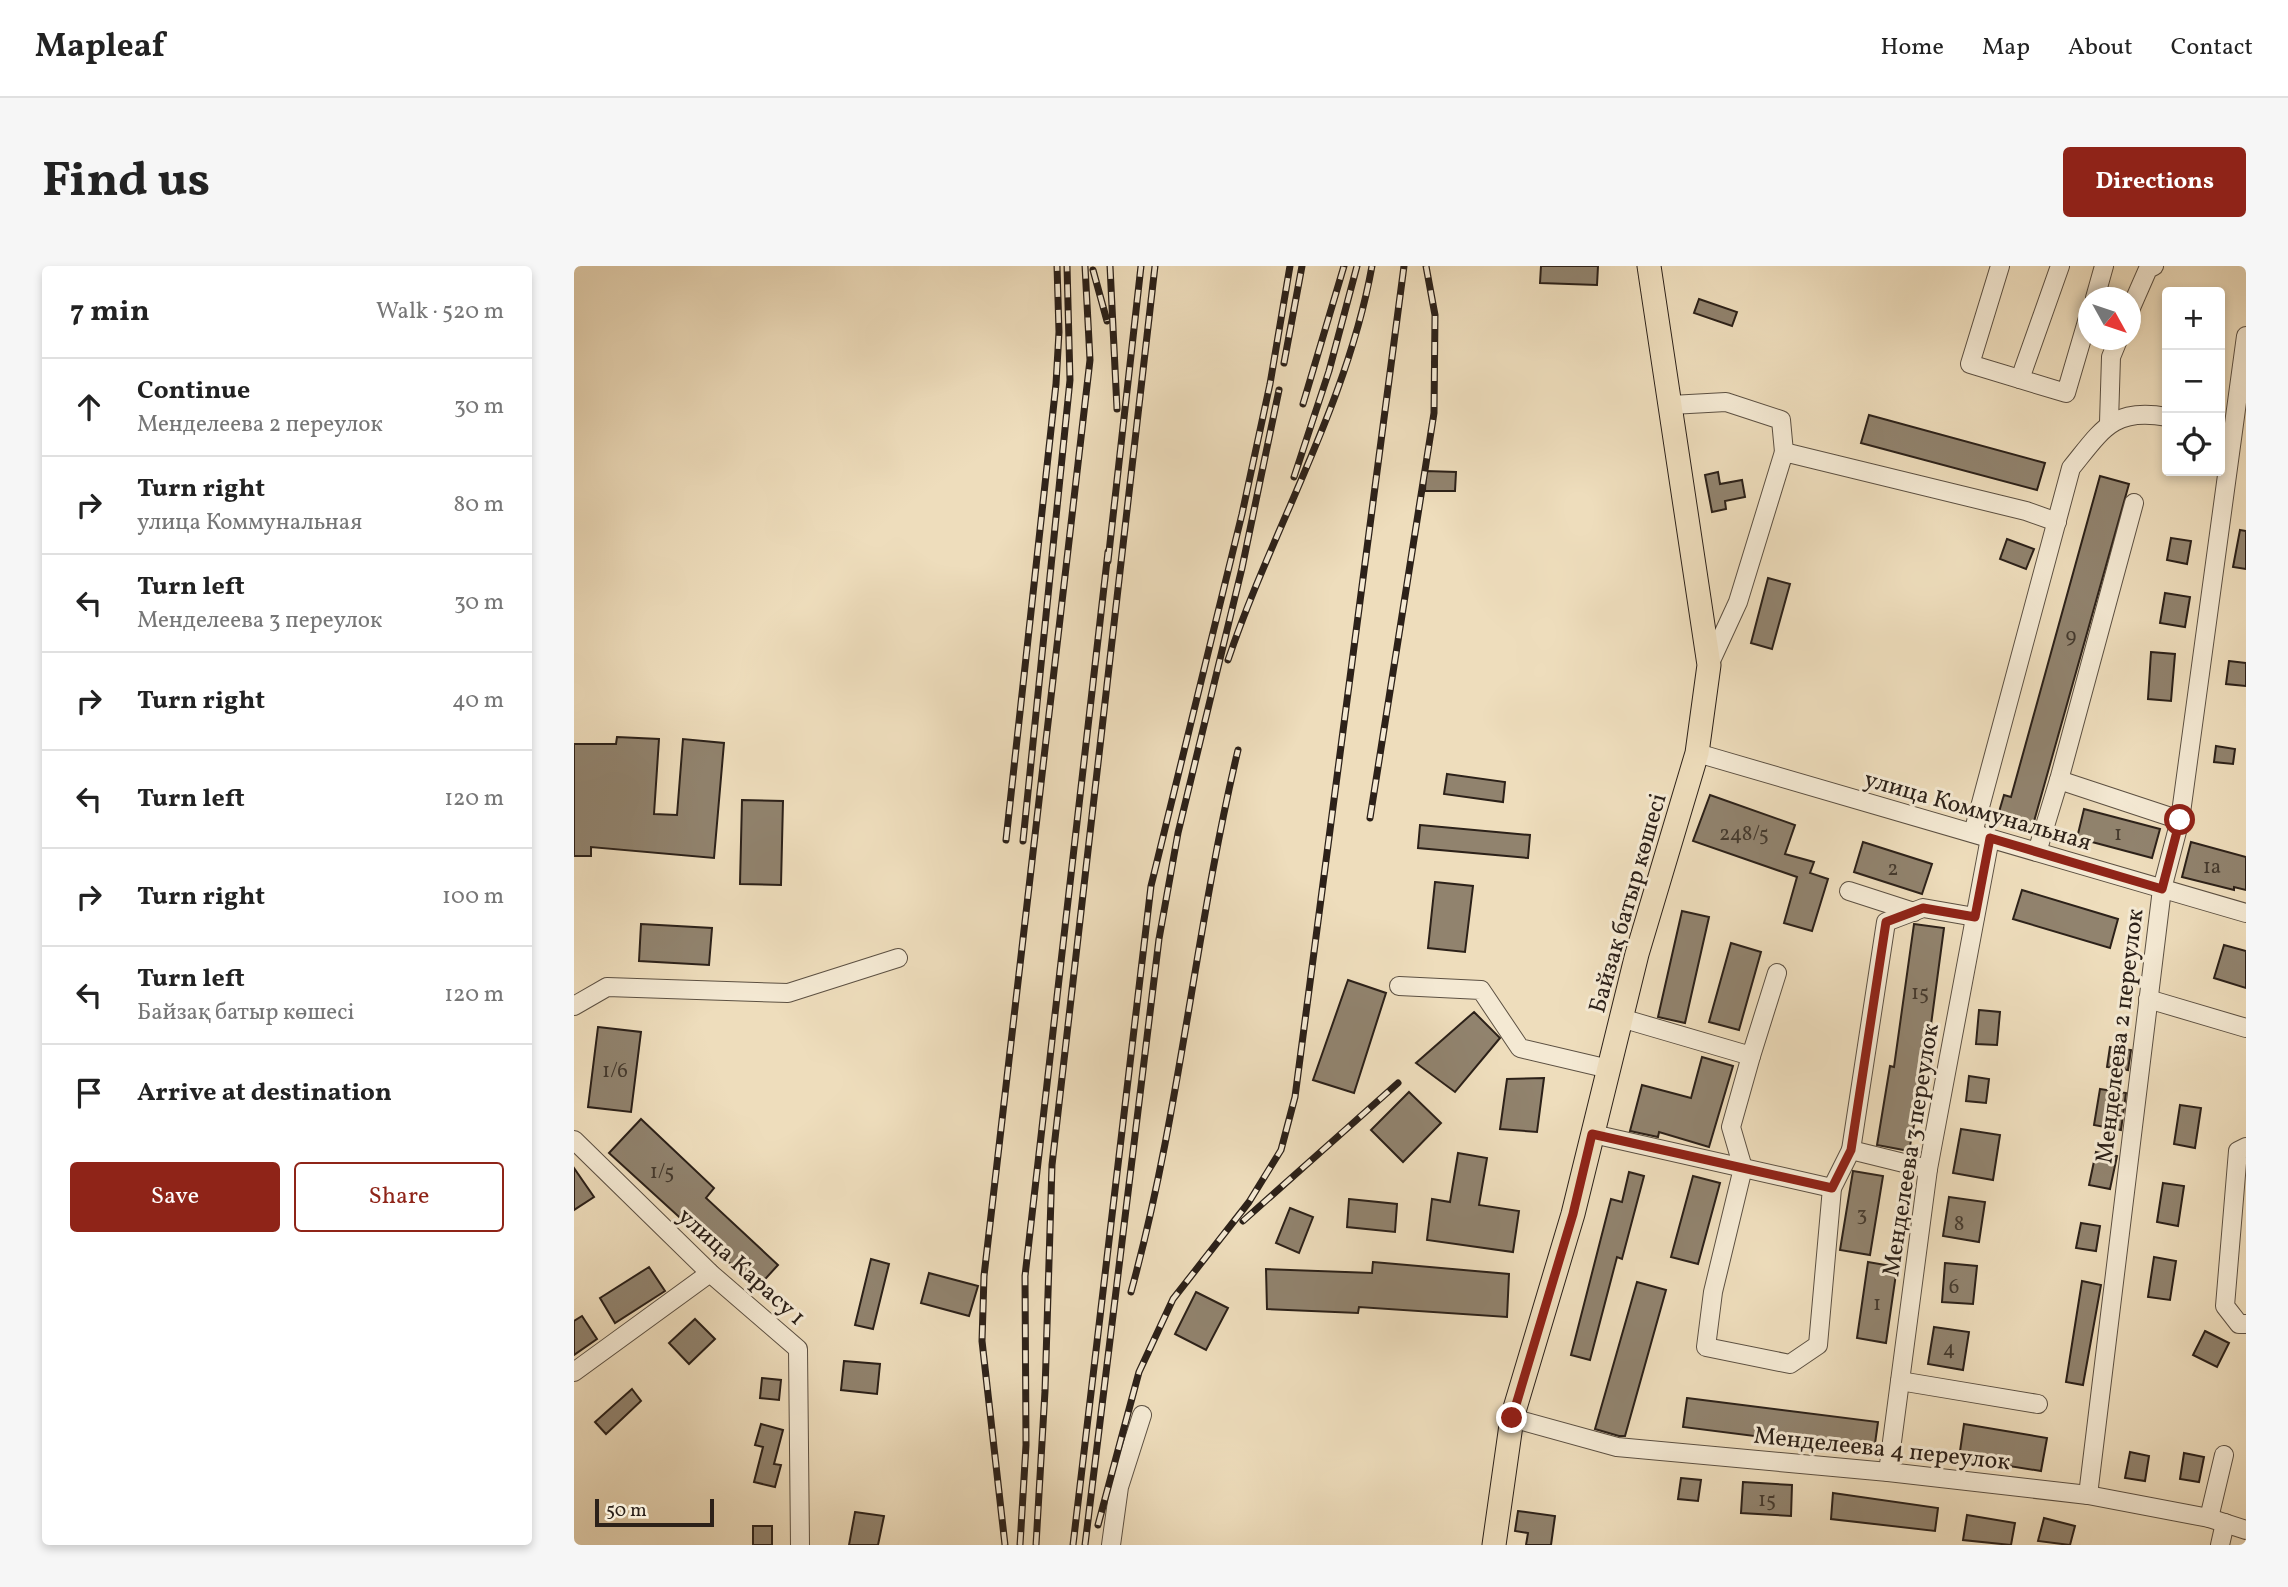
<!DOCTYPE html>
<meta charset="utf-8">
<style>
body{margin:0;font-family:Vollkorn,serif;background:#f6f6f6;color:#222}
.controls{position:absolute;right:21px;top:21px;display:grid;overflow:hidden;border-radius:7px;box-shadow:0 4px 10px #0003}
.controls button{width:63px;height:63px;display:grid;place-items:center;padding:0;border:0;border-bottom:2px solid #e0e0e0;background:#fff;color:#222;font:35px sans-serif}
.compass{position:absolute;left:1504px;top:21px;width:63px;height:63px;border-radius:50%;background:#fff;box-shadow:0 4px 10px #0003;rotate:130deg}
.scale{position:absolute;left:21px;bottom:18px;width:119px;box-sizing:border-box;padding-left:7px;border:4px solid #2c2119;border-top:0;font-size:19px;line-height:24px;white-space:nowrap;color:#2c2119;-webkit-text-stroke:5px #f4e9d3;paint-order:stroke}
.stop{position:absolute;width:21px;height:21px;margin:-16px;border:5px solid #8f2418;border-radius:50%;background:#fff}
.stop.end{background:#8f2418;border-color:#fff;box-shadow:0 2px 7px #0008}
.list{margin:0;padding:0;list-style:none}
h2{display:flex;justify-content:space-between;align-items:center;height:91px;margin:0;padding:0 28px;font-size:30px}
h2 small{font-size:23px;font-weight:400;color:#767676}
.list li{display:grid;grid-template-columns:46px 1fr auto;gap:21px;align-items:center;box-sizing:border-box;height:98px;padding:0 28px;border-top:2px solid #e0e0e0}
.list b{display:block;font-size:26px;white-space:nowrap}
.list p{margin:0;font-size:23px;white-space:nowrap;color:#767676}
.list em{font-size:23px;font-style:normal;color:#767676}
.actions{display:flex;gap:14px;padding:21px 28px}
.actions a{flex:1;padding:16px 0;border:2px solid #8f2418;border-radius:7px;text-align:center;font-size:24px;color:#8f2418}
.actions .main{background:#8f2418;color:#fff}
.icon{flex:none;width:38px;height:38px;fill:none;stroke:currentColor;stroke-width:2;stroke-linecap:round;stroke-linejoin:round}
.map{position:relative;flex:none;width:1672px;height:1279px;overflow:hidden;border-radius:7px}
header{display:flex;align-items:center;gap:42px;box-sizing:border-box;height:98px;padding:0 35px;background:#fff;border-bottom:2px solid #e0e0e0}
header strong{font-size:33px}
nav{display:flex;gap:38px;margin-inline-start:auto;font-size:24px}
.intro{display:flex;align-items:center;justify-content:space-between;box-sizing:border-box;height:168px;padding:0 42px}
h1{margin:0;font-size:49px}
.button{padding:18px 32px;border-radius:7px;background:#8f2418;color:#fff;font-size:24px;font-weight:700}
main{display:flex;gap:42px;padding:0 42px}
aside{flex:1;background:#fff;border-radius:7px;box-shadow:0 4px 10px #0003}
.map>svg:first-child{display:block}
.building{fill:#91836e;stroke:#2c2119;stroke-width:2}
.lines{fill:none;stroke-linecap:round;stroke-linejoin:round}
.minor-casing{stroke:#5c5042;stroke-width:20}
.major-casing{stroke:#2c2119;stroke-width:25}
.minor{stroke:#f4e9d3;stroke-width:18}
.major{stroke:#eeddbc;stroke-width:23}
.rail-casing{stroke:#2c2119;stroke-width:7}
.rail{stroke:#f4e9d3;stroke-width:4.5;stroke-dasharray:13;stroke-linecap:butt}
.route{stroke:#8f2418;stroke-width:9}
.labels{text-anchor:middle;stroke-width:6;stroke-linejoin:round;paint-order:stroke}
.number-label{font-size:21px;fill:#453a2e}
.street-label{font-size:24px;fill:#2c2119;stroke:#f4e9d3}
</style>
<header>
<strong>Mapleaf</strong>
<nav><a>Home</a><a>Map</a><a>About</a><a>Contact</a></nav>
</header>
<div class="intro"><h1>Find us</h1><a class="button">Directions</a></div>
<main>
<aside>
<h2>7 min<small>Walk · 520 m</small></h2>
<ul class="list">
<li><svg class="icon" aria-label="ahead" viewBox="0 0 24 24"><path d="M12 20V5M6 11l6-6 6 6"/></svg><div><b>Continue</b><p>Менделеева 2 переулок</p></div><em>30 m</em></li>
<li><svg class="icon" aria-label="right" viewBox="0 0 24 24"><path d="M7 20v-9h11M14 6l5 5-5 5"/></svg><div><b>Turn right</b><p>улица Коммунальная</p></div><em>80 m</em></li>
<li><svg class="icon" aria-label="left" viewBox="0 0 24 24"><path d="M17 20v-9H6M10 6l-5 5 5 5"/></svg><div><b>Turn left</b><p>Менделеева 3 переулок</p></div><em>30 m</em></li>
<li><svg class="icon" aria-label="right" viewBox="0 0 24 24"><path d="M7 20v-9h11M14 6l5 5-5 5"/></svg><div><b>Turn right</b></div><em>40 m</em></li>
<li><svg class="icon" aria-label="left" viewBox="0 0 24 24"><path d="M17 20v-9H6M10 6l-5 5 5 5"/></svg><div><b>Turn left</b></div><em>120 m</em></li>
<li><svg class="icon" aria-label="right" viewBox="0 0 24 24"><path d="M7 20v-9h11M14 6l5 5-5 5"/></svg><div><b>Turn right</b></div><em>100 m</em></li>
<li><svg class="icon" aria-label="left" viewBox="0 0 24 24"><path d="M17 20v-9H6M10 6l-5 5 5 5"/></svg><div><b>Turn left</b><p>Байзақ батыр көшесі</p></div><em>120 m</em></li>
<li><svg class="icon" aria-label="arrive" viewBox="0 0 24 24"><path d="M6 21V4h12l-3 4 3 4H6"/></svg><div><b>Arrive at destination</b></div></li>
</ul>
<div class="actions"><a class="main">Save</a><a>Share</a></div>
</aside>
<div class="map">
<svg width="1672" height="1279" viewBox="0 0 1672 1279">
<rect width="100%" height="100%" fill="#eeddbc"/>
<filter id="stains"><feTurbulence type="fractalNoise" baseFrequency=".00286" numOctaves="4"/><feColorMatrix values="0 0 0 0 .2 0 0 0 0 .09 0 0 0 0 .02 0 0 0 .5 -.17"/></filter>
<radialGradient id="worn" r=".72"><stop offset=".6" stop-color="#630" stop-opacity="0"/><stop offset="1" stop-color="#630" stop-opacity=".3"/></radialGradient>
<!-- building -->
<g class="building">
<polygon points="967,0 1024,0 1023,19 966,17"/>
<polygon points="1125,33 1163,46 1158,60 1120,47"/>
<polygon points="1295,149 1471,197 1463,224 1287,177"/>
<polygon points="852,205 882,206 881,225 851,225"/>
<polygon points="1144,206 1146,218 1168,214 1171,231 1151,235 1152,243 1138,246 1131,209"/>
<polygon points="1526,210 1555,218 1457,566 1422,556 1430,529 1437,531"/>
<polygon points="1666,264 1672,265 1672,303 1659,301"/>
<polygon points="1597,272 1617,275 1613,298 1593,294"/>
<polygon points="1433,273 1460,283 1452,303 1426,293"/>
<polygon points="1194,312 1216,318 1198,383 1177,377"/>
<polygon points="1591,327 1616,331 1611,361 1586,357"/>
<polygon points="1577,386 1601,388 1597,435 1574,433"/>
<polygon points="1655,395 1672,397 1672,420 1652,418"/>
<polygon points="43,471 85,473 80,548 103,549 109,473 150,477 140,592 17,581 17,590 0,590 0,478 42,478"/>
<polygon points="1642,480 1661,483 1659,498 1640,496"/>
<polygon points="873,508 931,516 929,536 870,528"/>
<polygon points="1136,529 1221,559 1211,588 1240,596 1236,607 1254,613 1238,665 1210,657 1223,611 1119,575"/>
<polygon points="168,534 209,535 207,619 166,618"/>
<polygon points="1510,543 1586,563 1578,592 1503,572"/>
<polygon points="846,559 956,569 954,592 844,582"/>
<polygon points="1289,576 1358,598 1348,628 1280,606"/>
<polygon points="1617,576 1672,591 1672,624 1660,621 1660,624 1608,611"/>
<polygon points="861,616 899,620 891,686 854,682"/>
<polygon points="1448,624 1544,653 1536,682 1439,653"/>
<polygon points="1108,645 1135,651 1111,757 1084,751"/>
<polygon points="67,658 138,662 135,699 65,695"/>
<polygon points="1340,658 1370,662 1352,796 1335,885 1303,879 1316,800 1320,801"/>
<polygon points="1157,677 1187,686 1165,764 1135,756"/>
<polygon points="1650,679 1672,685 1672,722 1640,712"/>
<polygon points="774,714 812,727 780,827 739,814"/>
<polygon points="1405,744 1426,746 1423,779 1402,778"/>
<polygon points="900,746 926,772 881,826 842,797"/>
<polygon points="24,761 67,766 57,846 14,841"/>
<polygon points="1536,781 1557,784 1554,804 1533,801"/>
<polygon points="1128,791 1159,800 1135,881 1085,866 1084,871 1056,865 1068,819 1117,832"/>
<polygon points="1395,810 1415,813 1412,837 1392,835"/>
<polygon points="970,812 963,866 926,863 933,813"/>
<polygon points="1526,823 1552,827 1547,864 1520,859"/>
<polygon points="835,826 867,857 829,896 797,864"/>
<polygon points="1606,839 1627,842 1621,882 1600,878"/>
<polygon points="67,853 140,922 132,932 204,999 183,1022 35,887"/>
<polygon points="1387,863 1426,869 1419,914 1379,907"/>
<polygon points="1522,886 1543,890 1536,923 1515,919"/>
<polygon points="884,887 913,892 905,939 945,945 939,986 853,974 858,933 876,936"/>
<polygon points="0,902 20,931 0,944"/>
<polygon points="1279,905 1309,910 1296,989 1266,984"/>
<polygon points="1055,906 1070,910 1048,993 1043,991 1016,1094 997,1089 1037,933 1048,936"/>
<polygon points="1119,910 1146,917 1124,998 1097,991"/>
<polygon points="1589,917 1610,920 1604,960 1583,956"/>
<polygon points="1375,931 1411,936 1405,976 1369,970"/>
<polygon points="775,933 823,938 821,966 773,961"/>
<polygon points="716,942 739,951 725,987 702,977"/>
<polygon points="1507,957 1526,960 1522,985 1502,982"/>
<polygon points="1580,991 1602,995 1596,1034 1574,1031"/>
<polygon points="297,993 315,998 299,1063 281,1059"/>
<polygon points="799,996 935,1008 933,1051 785,1041 784,1047 693,1043 692,1003 798,1007"/>
<polygon points="1294,996 1323,1001 1312,1077 1283,1072"/>
<polygon points="1371,997 1403,1000 1399,1038 1368,1036"/>
<polygon points="75,1001 91,1025 41,1057 26,1032"/>
<polygon points="355,1007 404,1020 395,1050 347,1037"/>
<polygon points="1508,1015 1527,1019 1509,1119 1492,1116"/>
<polygon points="1063,1016 1092,1024 1051,1170 1045,1170 1021,1163"/>
<polygon points="622,1026 654,1042 632,1084 601,1068"/>
<polygon points="8,1050 23,1073 0,1089 0,1055"/>
<polygon points="121,1053 141,1073 115,1098 95,1077"/>
<polygon points="1360,1061 1395,1066 1389,1104 1354,1098"/>
<polygon points="1631,1065 1655,1077 1643,1101 1619,1089"/>
<polygon points="270,1095 306,1098 303,1128 267,1124"/>
<polygon points="188,1112 207,1114 205,1134 186,1132"/>
<polygon points="58,1123 67,1135 32,1168 21,1156"/>
<polygon points="1113,1132 1304,1156 1300,1185 1109,1161"/>
<polygon points="187,1158 209,1164 200,1198 207,1199 201,1221 180,1216 189,1181 181,1179"/>
<polygon points="1390,1158 1473,1172 1467,1205 1385,1192"/>
<polygon points="1556,1186 1575,1190 1571,1215 1551,1212"/>
<polygon points="1610,1187 1630,1191 1625,1216 1606,1213"/>
<polygon points="1107,1212 1127,1214 1124,1235 1104,1233"/>
<polygon points="1169,1216 1218,1219 1217,1250 1167,1247"/>
<polygon points="1259,1227 1364,1242 1361,1265 1257,1253"/>
<polygon points="944,1245 981,1250 977,1279 952,1279 954,1267 941,1265"/>
<polygon points="281,1246 310,1250 304,1279 275,1279"/>
<polygon points="1393,1249 1441,1257 1437,1279 1389,1274"/>
<polygon points="1470,1252 1501,1260 1496,1279 1464,1275"/>
<rect x="179" y="1260" width="19" height="19"/>
</g>
<g class="lines">
<!-- minor casing -->
<g class="minor-casing">
<g id="minor">
<polyline points="1426,0 1396,98 1492,127 1514,52"/>
<polyline points="1521,32 1530,0"/>
<polyline points="1556,44 1574,3 1580,0"/>
<polyline points="1446,113 1486,0"/>
<polyline points="1097,139 1152,136 1207,154 1210,186"/>
<polyline points="1535,156 1537,91 1544,74"/>
<polyline points="1560,237 1485,514 1606,554"/>
<polyline points="1135,399 1164,336 1210,186 1452,245 1483,256"/>
<polyline points="1123,487 1672,647"/>
<path d="M 1399,567 L 1497,202 C 1528,164 1539,141 1593,151"/>
<polyline points="1463,586 1485,514"/>
<polyline points="1275,625 1340,646"/>
<polyline points="825,720 907,724 946,782 1035,803"/>
<polyline points="1574,733 1672,762"/>
<polyline points="0,740 33,721 214,727 324,692"/>
<polyline points="1047,752 1177,790 1203,707"/>
<polyline points="1177,790 1157,861 1169,902 1139,1026 1132,1081 1216,1098 1244,1079 1258,922 1277,884 1354,903"/>
<polyline points="1019,868 1258,922"/>
<polyline points="0,874 136,1007 224,1083 226,1279"/>
<polyline points="1672,881 1664,885 1651,1040 1665,1058 1672,1058"/>
<polyline points="1277,884 1312,656 1349,642 1401,651"/>
<polyline points="0,1106 136,1007"/>
<polyline points="1326,1115 1464,1138"/>
<polyline points="938,1152 1043,1181 1314,1206 1514,1229 1635,1252 1672,1264"/>
<polyline points="1314,1206 1354,903 1416,572"/>
<polyline points="1514,1229 1588,623 1606,554 1672,70"/>
<polyline points="1635,1252 1650,1189"/>
<polyline points="537,1279 545,1221 568,1149"/>
<polyline points="1646,1279 1651,1257"/>
</g>
</g>
<!-- major casing -->
<g class="major-casing">
<polyline id="major" points="920,1279 938,1152 999,948 1063,688 1123,487 1135,399 1075,0"/>
</g>
<!-- minor -->
<use href="#minor" class="minor"/>
<!-- major -->
<use href="#major" class="major"/>
<!-- rail casing -->
<g class="rail-casing">
<g id="rail">
<polyline points="536,0 543,143"/>
<polyline points="519,4 533,55"/>
<polyline points="710,97 728,0"/>
<polyline points="729,138 770,0"/>
<polyline points="720,211 755,105 783,0"/>
<polyline points="534,295 567,0"/>
<path d="M 654,394 C 699,261 773,139 798,0"/>
<polyline points="796,552 860,147 861,49 852,0"/>
<polyline points="432,574 482,118 485,66 483,0"/>
<polyline points="449,575 496,114 493,0"/>
<polyline points="669,955 824,817"/>
<path d="M 557,1026 C 606,848 621,664 664,484"/>
<polyline points="524,1259 565,1106 599,1033 675,936 707,884 721,831 830,0"/>
<polyline points="431,1279 408,1075 410,1010 516,94 511,0"/>
<polyline points="446,1279 452,1179 451,1010 534,286"/>
<polyline points="462,1279 471,1125 478,899 581,0"/>
<polyline points="499,1279 577,620 668,248 696,118 716,0"/>
<polyline points="511,1279 585,673 604,567 668,302 705,124"/>
</g>
</g>
<!-- rail -->
<use href="#rail" class="rail"/>
</g>
<g class="lines">
<!-- route -->
<polyline class="route" points="938,1152 999,948 1018,868 1258,922 1277,884 1312,656 1349,642 1401,651 1416,572 1588,623 1606,554"/>
</g>
<g class="labels">
<!-- number labels -->
<g class="number-label">
<text x="1497" y="376">9</text>
<text x="1170" y="574">248/5</text>
<text x="1544" y="574">1</text>
<text x="1638" y="607">1а</text>
<text x="1319" y="609">2</text>
<text x="1346" y="733">15</text>
<text x="41" y="811">1/6</text>
<text x="88" y="912">1/5</text>
<text x="1288" y="954">3</text>
<text x="1385" y="964">8</text>
<text x="1380" y="1027">6</text>
<text x="1303" y="1044">1</text>
<text x="1375" y="1089">4</text>
<text x="1193" y="1240">15</text>
</g>
<!-- street labels -->
<g class="street-label">
<text transform="translate(1404 544) rotate(16)" y="8">улица Коммунальная</text>
<text transform="translate(1053 637) rotate(-74)" y="8">Байзақ батыр көшесі</text>
<text transform="translate(1545 770) rotate(-83)" y="8">Менделеева 2 переулок</text>
<text transform="translate(1336 884) rotate(-81)" y="8">Менделеева 3 переулок</text>
<text transform="translate(168 1000) rotate(42)" y="8">улица Карасу 1</text>
<text transform="translate(1308 1182) rotate(6)" y="8">Менделеева 4 переулок</text>
</g>
</g>
<rect width="100%" height="100%" filter="url(#stains)"/>
<rect width="100%" height="100%" fill="url(#worn)"/>
</svg>
<div class="controls">
<button>+</button>
<button>−</button>
<button><svg class="icon" aria-label="locate" viewBox="0 0 24 24"><circle cx="12" cy="12" r="6"/><path d="M12 2v4M12 18v4M2 12h4M18 12h4"/></svg></button>
</div>
<svg class="compass" viewBox="-18 -18 36 36"><path d="M0-13l5 13h-10z" fill="#e53935"/><path d="M0 13l5-13h-10z" fill="#767676"/></svg>
<div class="scale">50 m</div>
<div class="stop" style="left:1606px;top:554px"></div>
<div class="stop end" style="left:938px;top:1152px"></div>
</div>
</main>
